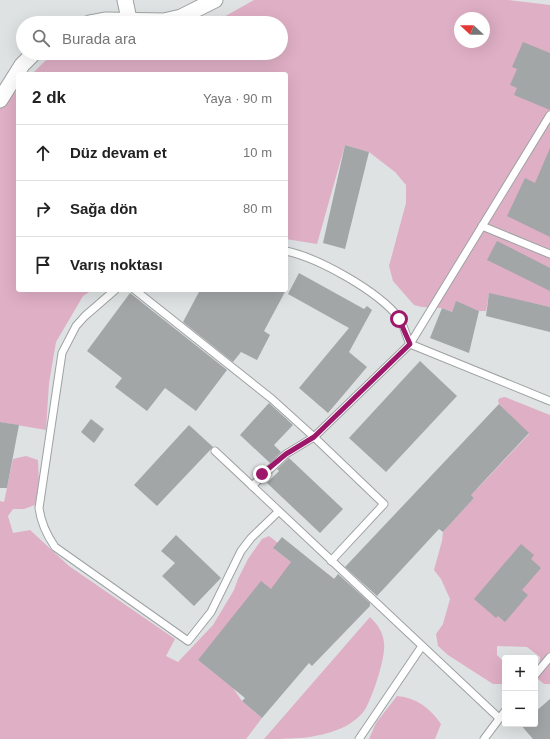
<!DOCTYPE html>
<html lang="tr">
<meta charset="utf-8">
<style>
body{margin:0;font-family:Helvetica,sans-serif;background:#f6f6f6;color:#222}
.controls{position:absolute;right:12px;bottom:12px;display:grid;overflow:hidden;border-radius:4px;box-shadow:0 4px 16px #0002}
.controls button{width:36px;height:36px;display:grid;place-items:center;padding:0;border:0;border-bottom:1px solid #e0e0e0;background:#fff;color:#222;font:20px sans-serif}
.compass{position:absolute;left:454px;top:12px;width:36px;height:36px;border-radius:50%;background:#fff;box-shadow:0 4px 16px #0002;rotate:292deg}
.stop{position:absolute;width:12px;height:12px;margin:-9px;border:3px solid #9d186a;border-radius:50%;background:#fff}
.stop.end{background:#9d186a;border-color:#fff;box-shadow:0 1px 4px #0008}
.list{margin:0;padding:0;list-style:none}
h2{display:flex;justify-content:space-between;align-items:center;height:52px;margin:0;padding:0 16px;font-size:17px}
h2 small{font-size:13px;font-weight:400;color:#767676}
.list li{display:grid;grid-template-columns:26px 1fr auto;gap:12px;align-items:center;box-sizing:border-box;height:56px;padding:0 16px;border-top:1px solid #e0e0e0}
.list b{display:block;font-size:15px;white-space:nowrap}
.list em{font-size:13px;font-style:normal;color:#767676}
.icon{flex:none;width:22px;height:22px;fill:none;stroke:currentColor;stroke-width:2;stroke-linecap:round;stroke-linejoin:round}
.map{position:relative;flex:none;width:550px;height:739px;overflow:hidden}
.search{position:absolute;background:#fff;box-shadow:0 4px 16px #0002;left:16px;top:16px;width:272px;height:44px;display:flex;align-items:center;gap:10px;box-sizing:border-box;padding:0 14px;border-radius:22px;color:#767676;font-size:15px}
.panel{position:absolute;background:#fff;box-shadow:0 4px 16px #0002;left:16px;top:72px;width:272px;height:220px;border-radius:4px}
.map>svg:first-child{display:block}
.green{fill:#dfafc5;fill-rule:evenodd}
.building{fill:#a2a6a7}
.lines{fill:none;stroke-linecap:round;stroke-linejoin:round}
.lane-casing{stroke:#9ea2a2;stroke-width:9}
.street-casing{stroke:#9ea2a2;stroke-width:17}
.lane{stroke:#fff;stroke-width:7}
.street{stroke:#fff;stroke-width:15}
.route{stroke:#9d186a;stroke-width:5}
</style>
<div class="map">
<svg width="550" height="739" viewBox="0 0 550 739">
<rect width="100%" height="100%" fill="#dee2e3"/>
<!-- green -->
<g class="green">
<path d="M 254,0 L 507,0 L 550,5 L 550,307 L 489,294 L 486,311 L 479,311 L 456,302 L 452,312 L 442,308 L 422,307 L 414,305 L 393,281 L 389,266 L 406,203 L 406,185 L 395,172 L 369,152 L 345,145 L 317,244 L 286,239 L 286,74 L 32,74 L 45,61 L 61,53 L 281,53 L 281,23 L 213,23 ZM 460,18 L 484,18 L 484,42 L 460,42 Z"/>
<polygon points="18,89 18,290 92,290 83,296 56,342 49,383 46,430 0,422 0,107"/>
<polygon points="505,397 550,415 550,684 544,684 538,679 540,657 527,647 497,646 497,655 505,663 505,684 493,684 448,655 438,646 436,634 443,624 450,599 441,579 434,570 442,541 443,532 474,498 465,490 477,489 529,434 499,404 498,400 500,398"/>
<polygon points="26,456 38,460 39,484 35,505 24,509 13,509 8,516 13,533 30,530 69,566 175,639 166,656 178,662 213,625 234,590 238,579 248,559 262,539 269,536 278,543 274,549 291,562 303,590 320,568 337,581 198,660 233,688 242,701 262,718 246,739 0,739 0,501 4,502 13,459"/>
<path d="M 370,617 C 378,625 383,632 384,643 C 386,657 373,695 366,708 C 363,714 352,723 346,726 C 320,739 292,739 264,739 Z"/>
<path d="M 397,696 C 417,698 430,708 441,724 L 435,739 L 369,739 L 376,723 Z"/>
</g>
<!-- building -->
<g class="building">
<polygon points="523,42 550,53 550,110 514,95 517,88 510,85 517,69 512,67"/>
<polygon points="345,145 369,152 345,249 323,243"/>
<polygon points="550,148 550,237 507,216 525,178 535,183"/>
<polygon points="497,241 550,268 550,291 487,260"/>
<polygon points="299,273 364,309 367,306 372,310 349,352 367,367 328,413 299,388 349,328 288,294"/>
<polygon points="200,290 286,290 264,331 270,335 257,360 241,352 233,362 183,322"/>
<polygon points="130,293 227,370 196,411 165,388 147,411 115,387 122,378 87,351"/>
<polygon points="489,293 550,307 550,332 486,316"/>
<polygon points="456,301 479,311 469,353 430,338 442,308 452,312"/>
<polygon points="420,361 457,396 386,472 349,438"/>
<polygon points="269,403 293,425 274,445 281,452 270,463 240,435"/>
<polygon points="499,404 529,433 471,495 474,498 443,532 439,529 377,596 345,567"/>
<polygon points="91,419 104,429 94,443 81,432"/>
<polygon points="0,422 19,425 7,488 0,488"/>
<polygon points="189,425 213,447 157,506 134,485"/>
<polygon points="289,458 343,509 320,533 267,483 279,471 277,469"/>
<polygon points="176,535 221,578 194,606 162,576 175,563 161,551"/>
<polygon points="282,537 334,579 338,574 370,603 370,606 312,666 309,663 262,718 242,701 245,698 198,660 261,581 271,589 291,562 273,548"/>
<polygon points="521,544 534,555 531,559 541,568 522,590 528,595 505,622 498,616 496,618 474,599"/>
<polygon points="550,699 550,739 533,739 520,724 535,724 535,712"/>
</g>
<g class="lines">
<!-- lane casing -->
<g class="lane-casing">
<g id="lane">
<polyline points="482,226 550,254"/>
<path d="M 286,251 C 319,258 378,291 399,318 C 404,325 406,336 410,344 L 550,401"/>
<path d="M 115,290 L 85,316 L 76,326 L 62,353 L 39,508 C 41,523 46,534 55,547 L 188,641 L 211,612 L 241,551 L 251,538 L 278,512"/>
<polyline points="135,290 272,399 314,437 410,344 550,115"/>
<polyline points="215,451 499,718"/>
<polyline points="252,486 286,454 314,437 384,504 331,561"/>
<polyline points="535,675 550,657"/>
<polyline points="359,739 422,646"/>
<polyline points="484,739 505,711"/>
</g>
</g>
<!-- street casing -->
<g class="street-casing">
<g id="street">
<polyline points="125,0 129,19"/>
<polyline points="89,23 105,20 164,21 181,17 215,0"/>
<polyline points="0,100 22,65 34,53"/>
</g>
</g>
<!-- lane -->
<use href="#lane" class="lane"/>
<!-- street -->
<use href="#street" class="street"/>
</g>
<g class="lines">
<!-- route -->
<polyline class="route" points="262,474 286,454 314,437 410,344 399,319"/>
</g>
</svg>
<div class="controls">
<button>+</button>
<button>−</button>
</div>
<svg class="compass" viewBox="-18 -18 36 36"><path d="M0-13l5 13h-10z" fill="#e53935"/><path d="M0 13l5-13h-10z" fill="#767676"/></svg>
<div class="stop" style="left:399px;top:319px"></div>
<div class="stop end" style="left:262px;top:474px"></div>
<div class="search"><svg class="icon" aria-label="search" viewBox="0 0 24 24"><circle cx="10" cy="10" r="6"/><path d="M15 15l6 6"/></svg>Burada ara</div>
<section class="panel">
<h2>2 dk<small>Yaya · 90 m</small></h2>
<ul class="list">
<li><svg class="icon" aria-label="ahead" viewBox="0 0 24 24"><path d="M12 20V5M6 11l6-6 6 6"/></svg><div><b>Düz devam et</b></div><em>10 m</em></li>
<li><svg class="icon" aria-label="right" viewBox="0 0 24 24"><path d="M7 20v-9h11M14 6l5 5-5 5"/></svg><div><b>Sağa dön</b></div><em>80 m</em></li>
<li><svg class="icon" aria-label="arrive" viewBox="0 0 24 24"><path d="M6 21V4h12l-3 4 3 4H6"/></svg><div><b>Varış noktası</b></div></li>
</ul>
</section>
</div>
